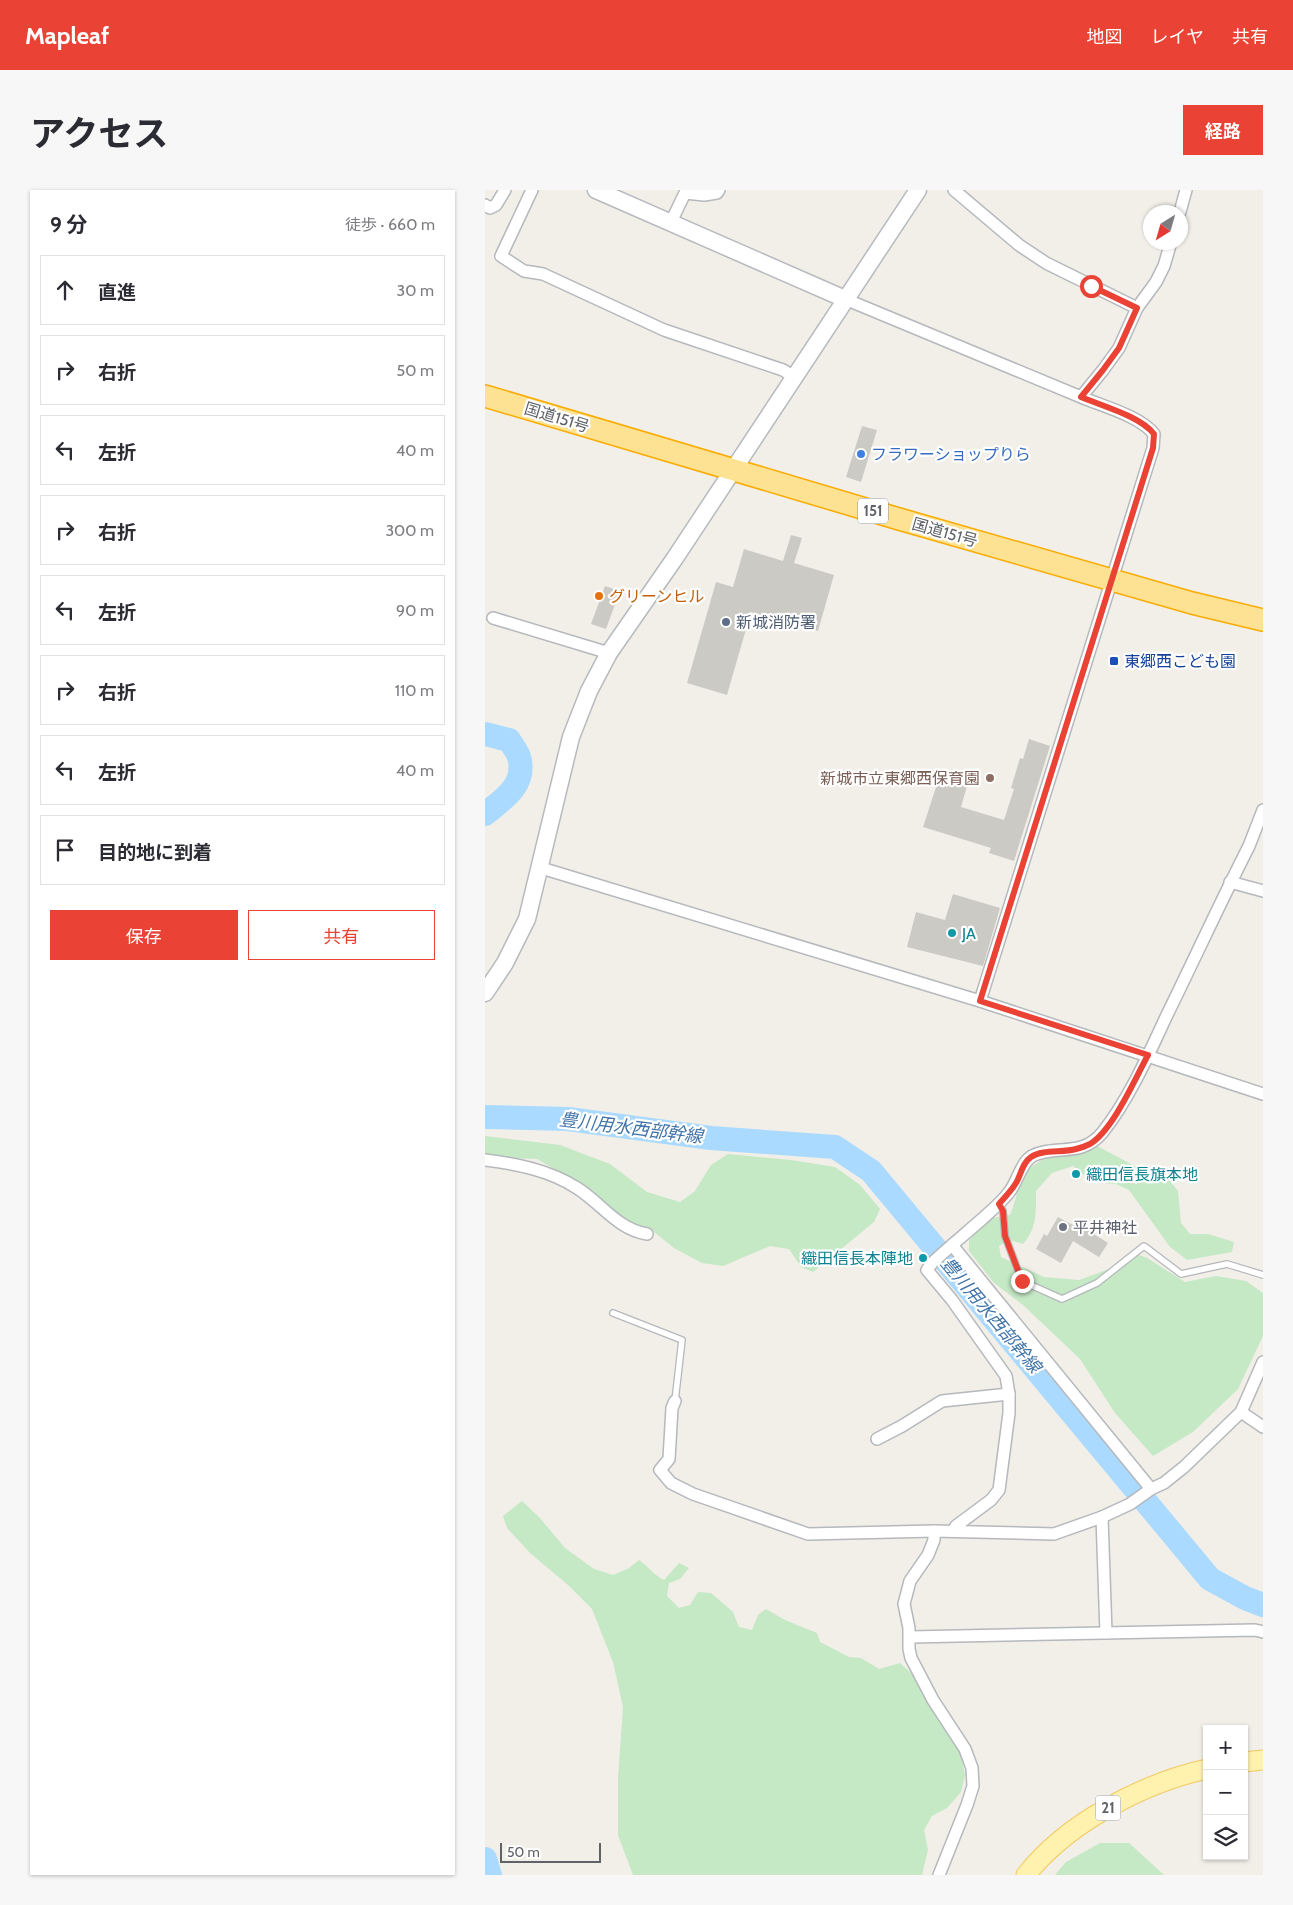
<!DOCTYPE html>
<html lang="ja">
<meta charset="utf-8">
<style>
body{margin:0;font-family:Cabin,"Noto Sans JP",sans-serif;background:#f7f7f7;color:#2b2b33}
.controls{position:absolute;right:15px;bottom:15px;display:grid;overflow:hidden;border-radius:0px;box-shadow:0 1px 4px #0004}
.controls button{width:45px;height:45px;display:grid;place-items:center;padding:0;border:0;border-bottom:1px solid #e1e1e2;background:#fff;color:#2b2b33;font:25px sans-serif}
.compass{position:absolute;left:658px;top:15px;width:45px;height:45px;border-radius:50%;background:#fff;box-shadow:0 1px 4px #0004;rotate:217deg}
.scale{position:absolute;left:15px;bottom:12px;width:101px;box-sizing:border-box;padding-left:5px;border:2px solid #5f6368;border-top:0;font-size:14px;line-height:18px;white-space:nowrap;color:#5f6368;-webkit-text-stroke:4px #fff;paint-order:stroke}
.stop{position:absolute;width:15px;height:15px;margin:-11px;border:4px solid #ea4335;border-radius:50%;background:#fff}
.stop.end{background:#ea4335;border-color:#fff;box-shadow:0 1px 5px #0008}
.list{margin:0;padding:0;list-style:none}
h2{display:flex;justify-content:space-between;align-items:center;height:65px;margin:0;padding:0 20px;font-size:21px}
h2 small{font-size:16px;font-weight:400;color:#7c7c81}
.list li{display:grid;grid-template-columns:32px 1fr auto;gap:15px;align-items:center;box-sizing:border-box;height:70px;margin:0 10px 10px;padding:0 10px;border:1px solid #e1e1e2;border-radius:0px}
.list b{display:block;font-size:19px;white-space:nowrap}
.list em{font-size:16px;font-style:normal;color:#7c7c81}
.actions{display:flex;gap:10px;padding:15px 20px}
.actions a{flex:1;padding:11px 0;border:1px solid #ea4335;border-radius:0px;text-align:center;font-size:18px;color:#ea4335}
.actions .main{background:#ea4335;color:#fff}
.icon{flex:none;width:28px;height:28px;fill:none;stroke:currentColor;stroke-width:2;stroke-linecap:round;stroke-linejoin:round}
.map{position:relative;flex:none;width:778px;height:1685px;overflow:hidden;border-radius:0px}
header{display:flex;align-items:center;gap:30px;box-sizing:border-box;height:70px;padding:0 25px;background:#ea4335;color:#fff}
header strong{font-size:24px}
nav{display:flex;gap:28px;margin-inline-start:auto;font-size:18px}
.intro{display:flex;align-items:center;justify-content:space-between;box-sizing:border-box;height:120px;padding:0 30px}
h1{margin:0;font-size:35px}
.button{padding:12px 22px;border-radius:0px;background:#ea4335;color:#fff;font-size:18px;font-weight:700}
main{display:flex;gap:30px;padding:0 30px}
aside{flex:1;background:#fff;border-radius:0px;box-shadow:0 1px 4px #0004}
.map>svg:first-child{display:block}
.green{fill:#c5e8c5}
.lines{fill:none;stroke-linecap:round;stroke-linejoin:round}
.river{stroke:#aadaff;stroke-width:24}
.building{fill:#cccac5}
.lane-casing{stroke:#b5b8bc;stroke-width:8}
.street-casing{stroke:#b5b8bc;stroke-width:14}
.secondary-casing{stroke:#b6babf;stroke-width:19}
.primary-casing{stroke:#f2c960;stroke-width:21}
.highway-casing{stroke:#f9ab00;stroke-width:24}
.lane{stroke:#fff;stroke-width:5.5}
.street{stroke:#fff;stroke-width:11}
.secondary{stroke:#fff;stroke-width:16}
.primary{stroke:#fff2af;stroke-width:19}
.highway{stroke:#fde293;stroke-width:21}
.route{stroke:#ea4335;stroke-width:6}
.shop-dot{fill:#3f7fe0;stroke:#fff;stroke-width:2}
.food-dot{fill:#e8710a;stroke:#fff;stroke-width:2}
.service-dot{fill:#5c6f8a;stroke:#fff;stroke-width:2}
.transit-dot{fill:#1a4fb4;stroke:#fff;stroke-width:2}
.education-dot{fill:#8d6e63;stroke:#fff;stroke-width:2}
.culture-dot{fill:#0f9aa8;stroke:#fff;stroke-width:2}
.worship-dot{fill:#6b7280;stroke:#fff;stroke-width:2}
.labels{text-anchor:middle;stroke-width:4.5;stroke-linejoin:round;paint-order:stroke}
.shield{fill:#fff;stroke:#8f9295;stroke-width:1}
.shield-label{font-size:15px;font-weight:bold;fill:#5f6368}
.street-label{font-size:16px;fill:#5f6368;stroke:#fff}
.shop-label{font-size:16px;fill:#366cbe;stroke:#fff;text-anchor:start}
.food-label{font-size:16px;fill:#c56008;stroke:#fff;text-anchor:start}
.service-label{font-size:16px;fill:#4e5e75;stroke:#fff;text-anchor:start}
.transit-label{font-size:16px;fill:#164399;stroke:#fff;text-anchor:start}
.education-label{font-size:16px;fill:#785e54;stroke:#fff;text-anchor:end}
.culture-label{font-size:16px;fill:#0d838f;stroke:#fff;text-anchor:start}
.worship-label{font-size:16px;fill:#5b616d;stroke:#fff;text-anchor:start}
.water-label{font-size:18px;font-style:italic;fill:#4174aa;stroke:#fff}
</style>
<header>
<strong>Mapleaf</strong>
<nav><a>地図</a><a>レイヤ</a><a>共有</a></nav>
</header>
<div class="intro"><h1>アクセス</h1><a class="button">経路</a></div>
<main>
<aside>
<h2>9 分<small>徒歩 · 660 m</small></h2>
<ul class="list">
<li><svg class="icon" aria-label="ahead" viewBox="0 0 24 24"><path d="M12 20V5M6 11l6-6 6 6"/></svg><div><b>直進</b></div><em>30 m</em></li>
<li><svg class="icon" aria-label="right" viewBox="0 0 24 24"><path d="M7 20v-9h11M14 6l5 5-5 5"/></svg><div><b>右折</b></div><em>50 m</em></li>
<li><svg class="icon" aria-label="left" viewBox="0 0 24 24"><path d="M17 20v-9H6M10 6l-5 5 5 5"/></svg><div><b>左折</b></div><em>40 m</em></li>
<li><svg class="icon" aria-label="right" viewBox="0 0 24 24"><path d="M7 20v-9h11M14 6l5 5-5 5"/></svg><div><b>右折</b></div><em>300 m</em></li>
<li><svg class="icon" aria-label="left" viewBox="0 0 24 24"><path d="M17 20v-9H6M10 6l-5 5 5 5"/></svg><div><b>左折</b></div><em>90 m</em></li>
<li><svg class="icon" aria-label="right" viewBox="0 0 24 24"><path d="M7 20v-9h11M14 6l5 5-5 5"/></svg><div><b>右折</b></div><em>110 m</em></li>
<li><svg class="icon" aria-label="left" viewBox="0 0 24 24"><path d="M17 20v-9H6M10 6l-5 5 5 5"/></svg><div><b>左折</b></div><em>40 m</em></li>
<li><svg class="icon" aria-label="arrive" viewBox="0 0 24 24"><path d="M6 21V4h12l-3 4 3 4H6"/></svg><div><b>目的地に到着</b></div></li>
</ul>
<div class="actions"><a class="main">保存</a><a>共有</a></div>
</aside>
<div class="map">
<svg width="778" height="1685" viewBox="0 0 778 1685">
<rect width="100%" height="100%" fill="#f1efe8"/>
<!-- green -->
<g class="green">
<polygon points="0,946 75,955 125,974 162,1002 195,1012 210,1001 226,975 243,964 306,970 350,977 375,995 395,1019 389,1032 328,1082 316,1077 304,1059 285,1056 238,1076 217,1073 189,1058 164,1038 148,1037 92,992 52,969 0,967"/>
<path d="M 612,956 L 665,984 L 684,990 L 693,1001 L 696,1033 L 705,1044 L 723,1044 L 749,1052 L 747,1062 L 702,1070 L 685,1057 L 644,1000 L 631,994 L 618,993 L 603,989 L 588,976 L 567,983 L 551,1001 C 551,1022 552,1038 538,1054 L 524,1050 L 514,1056 L 516,1067 L 559,1087 L 594,1090 L 627,1078 L 646,1062 L 662,1068 L 700,1092 L 731,1086 L 761,1091 L 778,1103 L 778,1146 L 753,1199 L 708,1242 L 668,1266 L 630,1223 L 595,1169 L 538,1115 L 509,1093 L 484,1061 L 484,1050 L 507,1028 L 525,1025 C 530,1014 533,996 538,988 C 554,961 574,970 598,963 C 603,962 608,958 612,956 Z"/>
<path d="M 37,1311 L 54,1327 L 80,1358 L 109,1379 L 128,1385 L 144,1378 L 154,1370 C 163,1376 170,1386 179,1390 L 194,1373 L 204,1378 L 195,1389 L 184,1393 L 182,1406 L 194,1418 L 205,1415 L 213,1402 L 226,1403 L 248,1422 L 254,1437 L 267,1440 L 273,1425 L 281,1419 L 300,1430 L 332,1443 L 335,1452 L 364,1467 L 376,1468 L 394,1479 L 415,1473 L 427,1484 L 475,1560 L 480,1585 L 476,1602 L 462,1618 L 447,1626 L 439,1640 L 443,1660 L 437,1685 L 148,1685 L 133,1645 L 133,1588 L 138,1517 L 128,1472 L 107,1419 L 83,1395 L 45,1363 L 22,1338 L 18,1326 Z"/>
<polygon points="615,1653 644,1653 679,1685 570,1685 581,1672"/>
</g>
<g class="lines">
<!-- river -->
<g class="river">
<path d="M 0,544 L 24,550 C 27,555 32,561 34,567 C 42,594 19,609 0,624"/>
<polyline points="0,927 83,929 226,948 350,957 386,981 725,1389 760,1408 778,1415"/>
<polyline points="0,1669 5,1685"/>
</g>
</g>
<!-- building -->
<g class="building">
<polygon points="377,236 392,240 376,292 361,287"/>
<polygon points="306,345 317,348 309,373 349,385 333,441 266,422 242,505 202,493 231,392 248,397 259,359 298,371"/>
<polygon points="120,396 135,401 121,439 106,434"/>
<polygon points="544,549 565,556 529,671 504,663 506,658 438,637 454,588 482,596 476,617 519,630 529,599 526,598 535,568 538,569"/>
<polygon points="468,704 515,718 498,776 422,757 431,722 460,730"/>
<polygon points="573,1027 597,1040 598,1037 623,1053 614,1067 588,1051 576,1073 551,1059 559,1044 562,1046"/>
</g>
<g class="lines">
<!-- lane casing -->
<g class="lane-casing">
<g id="lane">
<polyline points="514,1014 518,1021 520,1046 537,1091 577,1109 612,1093 659,1056 696,1084 742,1074 778,1085"/>
<polyline points="128,1123 197,1150 190,1211"/>
</g>
</g>
<!-- street casing -->
<g class="street-casing">
<g id="street">
<polyline points="47,0 16,66 39,81 58,84 179,140 298,180 309,187"/>
<polyline points="469,0 534,55 561,73 652,118"/>
<polyline points="0,15 5,18 11,15 20,0"/>
<polyline points="695,22 701,0"/>
<polyline points="185,34 200,3 219,5 232,3 234,0"/>
<polyline points="360,109 596,207"/>
<polyline points="8,428 124,463"/>
<polyline points="53,677 495,811 778,904"/>
<polyline points="745,692 778,701"/>
<path d="M 495,811 L 668,258 L 669,244 C 655,226 617,216 596,207 L 618,180 L 634,158 L 652,118 L 671,92 L 679,76 L 686,52"/>
<path d="M 0,970 C 32,974 64,980 92,998 C 116,1013 132,1039 162,1044"/>
<polyline points="467,1055 666,1299"/>
<polyline points="190,1211 187,1218 184,1269 175,1280 186,1293 208,1304 323,1344 449,1341"/>
<polyline points="756,1222 778,1237"/>
<polyline points="392,1249 417,1236 457,1211 524,1204"/>
<polyline points="617,1327 621,1443"/>
<path d="M 468,1341 L 471,1336 L 506,1310 L 514,1300 L 524,1223 L 524,1204 L 521,1186 L 467,1110 L 442,1080 L 447,1073 C 463,1058 480,1044 496,1030 C 506,1021 517,1012 525,1001 C 533,990 536,973 547,966 C 571,954 596,968 617,943 C 643,911 664,864 681,827 C 709,770 735,713 764,656 L 778,620"/>
<polyline points="425,1447 770,1440 778,1442"/>
<polyline points="454,1685 482,1615 488,1596 487,1578 480,1559 448,1510 426,1468 424,1459 424,1438 419,1414 425,1391 443,1365 449,1350 449,1341 569,1344 617,1327 645,1314 666,1299 679,1293 699,1277 756,1222 778,1172"/>
</g>
</g>
<!-- secondary casing -->
<g class="secondary-casing">
<g id="secondary">
<polyline points="111,0 360,109"/>
<polyline points="0,803 20,773 42,729 86,547 104,501 124,463 190,368 433,0"/>
</g>
</g>
<!-- primary casing -->
<g class="primary-casing">
<g id="primary">
<polyline points="759,1572 778,1570"/>
<path d="M 541,1685 C 582,1633 658,1593 722,1579"/>
</g>
</g>
<!-- highway casing -->
<g class="highway-casing">
<polyline id="highway" points="0,206 414,329 707,413 778,430"/>
</g>
<!-- lane -->
<use href="#lane" class="lane"/>
<!-- street -->
<use href="#street" class="street"/>
<!-- secondary -->
<use href="#secondary" class="secondary"/>
<!-- primary -->
<use href="#primary" class="primary"/>
<!-- highway -->
<use href="#highway" class="highway"/>
</g>
<g class="lines">
<!-- route -->
<path class="route" d="M 537,1091 L 520,1046 L 518,1021 L 514,1014 C 520,1007 526,1001 531,993 C 536,985 537,973 546,967 C 558,959 577,963 591,959 C 595,958 601,956 605,954 C 628,940 650,889 663,865 L 495,811 L 668,258 L 669,244 C 655,226 617,216 596,207 L 618,180 L 634,158 L 652,118 L 606,96"/>
</g>
<!-- markers -->
<circle class="shop-dot" cx="376" cy="264" r="5"/>
<circle class="food-dot" cx="114" cy="406" r="5"/>
<circle class="service-dot" cx="241" cy="432" r="5"/>
<rect class="transit-dot" x="624" y="466" width="10" height="10" rx="2.5"/>
<circle class="education-dot" cx="505" cy="588" r="5"/>
<g class="culture-dot">
<circle cx="467" cy="743" r="5"/>
<circle cx="591" cy="984" r="5"/>
<circle cx="438" cy="1068" r="5"/>
</g>
<circle class="worship-dot" cx="578" cy="1037" r="5"/>
<g class="labels">
<!-- shield labels -->
<g class="shield">
<rect x="373" y="308.5" width="30" height="25" rx="4"/>
<rect x="610.5" y="1605.5" width="25" height="25" rx="4"/>
</g>
<g class="shield-label">
<text x="388" y="326">151</text>
<text x="623" y="1623">21</text>
</g>
<!-- street labels -->
<g class="street-label">
<text transform="translate(72 227) rotate(17)" y="6">国道151号</text>
<text transform="translate(460 342) rotate(16)" y="6">国道151号</text>
</g>
<!-- shop labels -->
<g class="shop-label">
<text x="386" y="270">フラワーショップりら</text>
</g>
<!-- food labels -->
<g class="food-label">
<text x="124" y="412">グリーンヒル</text>
</g>
<!-- service labels -->
<g class="service-label">
<text x="251" y="438">新城消防署</text>
</g>
<!-- transit labels -->
<g class="transit-label">
<text x="639" y="477">東郷西こども園</text>
</g>
<!-- education labels -->
<g class="education-label">
<text x="495" y="594">新城市立東郷西保育園</text>
</g>
<!-- culture labels -->
<g class="culture-label">
<text x="477" y="749">JA</text>
<text x="601" y="990">織田信長旗本地</text>
<text x="428" y="1074" text-anchor="end">織田信長本陣地</text>
</g>
<!-- worship labels -->
<g class="worship-label">
<text x="588" y="1043">平井神社</text>
</g>
<!-- water labels -->
<g class="water-label">
<text transform="translate(146 938) rotate(7)" y="6">豊川用水西部幹線</text>
<text transform="translate(506 1125) rotate(50)" y="6">豊川用水西部幹線</text>
</g>
</g>
</svg>
<div class="controls">
<button>+</button>
<button>−</button>
<button><svg class="icon" aria-label="layers" viewBox="0 0 24 24"><path d="M12 4l9 5-9 5-9-5zM3 14l9 5 9-5"/></svg></button>
</div>
<svg class="compass" viewBox="-18 -18 36 36"><path d="M0-13l5 13h-10z" fill="#e53935"/><path d="M0 13l5-13h-10z" fill="#7c7c81"/></svg>
<div class="scale">50 m</div>
<div class="stop" style="left:606px;top:96px"></div>
<div class="stop end" style="left:537px;top:1091px"></div>
</div>
</main>
